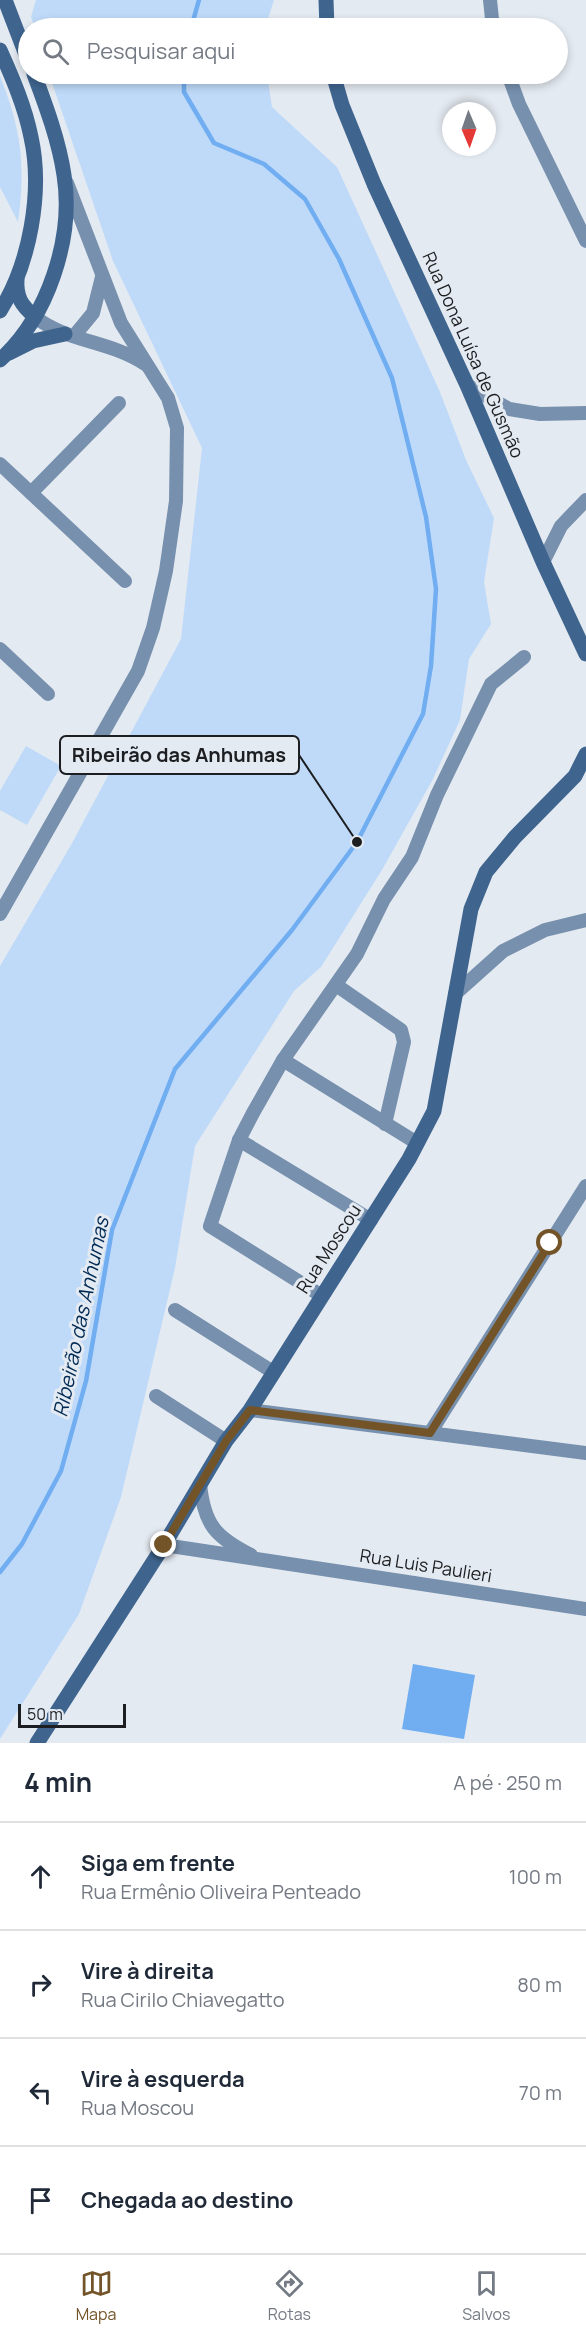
<!DOCTYPE html>
<html lang="pt">
<meta charset="utf-8">
<style>
body{margin:0;font-family:Manrope,sans-serif;background:#f2f2f3;color:#1f2937}
.compass{position:absolute;left:442px;top:102px;width:54px;height:54px;border-radius:50%;background:#fff;box-shadow:0 3px 9px #0003;rotate:178deg}
.scale{position:absolute;left:18px;bottom:15px;width:108px;box-sizing:border-box;padding-left:6px;border:3px solid #1c1e21;border-top:0;font-size:16px;line-height:21px;white-space:nowrap;color:#1c1e21;-webkit-text-stroke:4px #e4eaf1;paint-order:stroke}
.stop{position:absolute;width:18px;height:18px;margin:-14px;border:4px solid #735429;border-radius:50%;background:#fff}
.stop.end{background:#735429;border-color:#fff;box-shadow:0 2px 6px #0008}
.list{margin:0;padding:0;list-style:none}
h2{display:flex;justify-content:space-between;align-items:center;height:78px;margin:0;padding:0 24px;font-size:26px}
h2 small{font-size:20px;font-weight:400;color:#747a83}
.list li{display:grid;grid-template-columns:39px 1fr auto;gap:18px;align-items:center;box-sizing:border-box;height:108px;padding:0 24px;border-top:2px solid #e0e1e3}
.list b{display:block;font-size:22px;white-space:nowrap}
.list p{margin:0;font-size:20px;white-space:nowrap;color:#747a83}
.list em{font-size:20px;font-style:normal;color:#747a83}
.icon{flex:none;width:33px;height:33px;fill:none;stroke:currentColor;stroke-width:2;stroke-linecap:round;stroke-linejoin:round}
.map{position:relative;flex:none;width:586px;height:1743px;overflow:hidden}
.search{position:absolute;background:#fff;box-shadow:0 3px 9px #0003;left:18px;right:18px;top:18px;height:66px;display:flex;align-items:center;gap:15px;box-sizing:border-box;padding:0 21px;border-radius:33px;color:#747a83;font-size:22px}
.sheet{height:510px;background:#fff}
nav{display:flex;justify-content:space-around;align-items:center;box-sizing:border-box;height:84px;border-top:2px solid #e0e1e3;background:#fff;font-size:16px;color:#747a83}
nav a{display:grid;justify-items:center;gap:3px}
nav .on{color:#735429}
.map>svg:first-child{display:block}
.green{fill:#bfdaf9}
.water{fill:#70adf1}
.lines{fill:none;stroke-linecap:round;stroke-linejoin:round}
.stream{stroke:#70adf1;stroke-width:4.5}
.street{stroke:#7790ae;stroke-width:14}
.secondary{stroke:#3f658f;stroke-width:15}
.route{stroke:#735429;stroke-width:8}
.labels{text-anchor:middle;stroke-width:6;stroke-linejoin:round;paint-order:stroke}
.street-label{font-size:18px;fill:#1c1e21;stroke:#e4eaf1}
.water-label{font-size:20px;font-style:italic;fill:#002a54;stroke:#e4eaf1}
.leader{fill:none;stroke:#1c1e21;stroke-width:2}
.callout-dot{fill:#1c1e21;stroke:#e4eaf1;stroke-width:2}
.callout{fill:#e4eaf1;stroke:#1c1e21;stroke-width:2}
.callout-label{font-size:20px;text-anchor:middle;font-weight:bold;fill:#1c1e21}
</style>
<div class="map">
<svg width="586" height="1743" viewBox="0 0 586 1743">
<rect width="100%" height="100%" fill="#e4eaf1"/>
<!-- green -->
<g class="green">
<polygon points="36,0 274,0 265,28 35,28 31,17"/>
<polygon points="49,74 267,74 272,107 337,167 440,392 466,460 494,518 484,582 491,624 469,659 460,720 433,779 382,870 321,967 294,991 195,1146 175,1268 121,1497 79,1614 0,1739 0,966 71,845 181,639 202,448 113,261"/>
<path d="M 0,76 C 21,129 26,166 18,222 L 0,187 Z"/>
<polygon points="26,746 61,766 27,825 0,810 0,791"/>
</g>
<!-- water -->
<polygon class="water" points="413,1664 475,1675 464,1739 402,1729"/>
<g class="lines">
<!-- stream -->
<g class="stream">
<polyline points="191,28 199,0"/>
<polyline points="0,1572 22,1544 61,1471 86,1381 112,1230 175,1069 292,930 357,842 423,714 431,666 436,589 426,517 392,378 339,259 305,199 264,164 214,143 184,92 184,74"/>
</g>
<!-- street -->
<g class="street">
<polyline points="490,0 493,28"/>
<polyline points="508,74 519,104 586,241"/>
<path d="M 35,317 C 67,342 111,341 145,364"/>
<polyline points="74,336 93,313 102,277"/>
<polyline points="467,385 509,409 540,414 586,413"/>
<polyline points="0,464 125,581"/>
<polyline points="31,493 119,403"/>
<polyline points="543,562 561,526 586,500"/>
<polyline points="0,649 48,694"/>
<polyline points="0,914 138,671 153,628 166,571 176,501 177,428 168,398 121,323 67,183"/>
<polyline points="336,985 401,1030 404,1042 385,1124"/>
<polyline points="455,994 503,951 545,930 586,920"/>
<polyline points="283,1060 417,1143"/>
<polyline points="239,1140 371,1220"/>
<polyline points="322,1296 210,1226 239,1140 253,1113 283,1060 357,954 384,899 412,857 437,795 491,684 524,657"/>
<polyline points="175,1310 273,1372"/>
<polyline points="156,1396 226,1441"/>
<polyline points="250,1410 586,1453"/>
<polyline points="430,1433 586,1186"/>
<path d="M 200,1484 C 204,1524 215,1537 251,1555"/>
<polyline points="164,1545 586,1609"/>
</g>
<!-- secondary -->
<g class="secondary">
<polyline points="5,0 28,60"/>
<polyline points="326,0 327,28"/>
<path d="M 0,50 C 13,79 25,107 31,137 C 43,191 30,264 0,311"/>
<polyline points="333,74 342,105 374,184 467,385 543,562 586,654"/>
<path d="M 17,279 C 16,297 21,305 35,317"/>
<polyline points="9,353 33,341 65,334"/>
<path d="M 0,360 C 48,317 74,238 64,175 C 59,141 46,106 34,74"/>
<polyline points="37,1743 164,1545 226,1441 250,1410 409,1159 434,1111 471,909 486,872 515,837 575,776 586,754"/>
</g>
</g>
<g class="lines">
<!-- route -->
<polyline class="route" points="164,1545 226,1441 250,1410 430,1433 550,1243"/>
</g>
<g class="labels">
<!-- street labels -->
<g class="street-label">
<text transform="translate(473 355) rotate(66)" y="6">Rua Dona Luísa de Gusmão</text>
<text transform="translate(329 1249) rotate(-57)" y="6">Rua Moscou</text>
<text transform="translate(426 1566) rotate(9)" y="6">Rua Luis Paulieri</text>
</g>
<!-- water labels -->
<g class="water-label">
<text transform="translate(81 1317) rotate(-78)" y="7">Ribeirão das Anhumas</text>
</g>
</g>
<!-- callouts -->
<path class="leader" d="M357 842L299 755"/>
<circle class="callout-dot" cx="357" cy="842" r="6"/>
<rect class="callout" x="60" y="736" width="239" height="38" rx="6"/>
<g class="callout-label">
<text x="179" y="762">Ribeirão das Anhumas</text>
</g>
</svg>
<svg class="compass" viewBox="-18 -18 36 36"><path d="M0-13l5 13h-10z" fill="#e53935"/><path d="M0 13l5-13h-10z" fill="#747a83"/></svg>
<div class="scale">50 m</div>
<div class="stop" style="left:550px;top:1243px"></div>
<div class="stop end" style="left:164px;top:1545px"></div>
<div class="search"><svg class="icon" aria-label="search" viewBox="0 0 24 24"><circle cx="10" cy="10" r="6"/><path d="M15 15l6 6"/></svg>Pesquisar aqui</div>
</div>
<section class="sheet">
<h2>4 min<small>A pé · 250 m</small></h2>
<ul class="list">
<li><svg class="icon" aria-label="ahead" viewBox="0 0 24 24"><path d="M12 20V5M6 11l6-6 6 6"/></svg><div><b>Siga em frente</b><p>Rua Ermênio Oliveira Penteado</p></div><em>100 m</em></li>
<li><svg class="icon" aria-label="right" viewBox="0 0 24 24"><path d="M7 20v-9h11M14 6l5 5-5 5"/></svg><div><b>Vire à direita</b><p>Rua Cirilo Chiavegatto</p></div><em>80 m</em></li>
<li><svg class="icon" aria-label="left" viewBox="0 0 24 24"><path d="M17 20v-9H6M10 6l-5 5 5 5"/></svg><div><b>Vire à esquerda</b><p>Rua Moscou</p></div><em>70 m</em></li>
<li><svg class="icon" aria-label="arrive" viewBox="0 0 24 24"><path d="M6 21V4h12l-3 4 3 4H6"/></svg><div><b>Chegada ao destino</b></div></li>
</ul>
</section>
<nav>
<a class="on"><svg class="icon" aria-label="map" viewBox="0 0 24 24"><path d="M3 6l6-2 6 2 6-2v14l-6 2-6-2-6 2zM9 4v14M15 6v14"/></svg>Mapa</a>
<a><svg class="icon" aria-label="directions" viewBox="0 0 24 24"><path d="M12 3l9 9-9 9-9-9zM9 14v-3h6M13 9l2 2-2 2"/></svg>Rotas</a>
<a><svg class="icon" aria-label="saved" viewBox="0 0 24 24"><path d="M7 4h10v16l-5-4-5 4z"/></svg>Salvos</a>
</nav>
